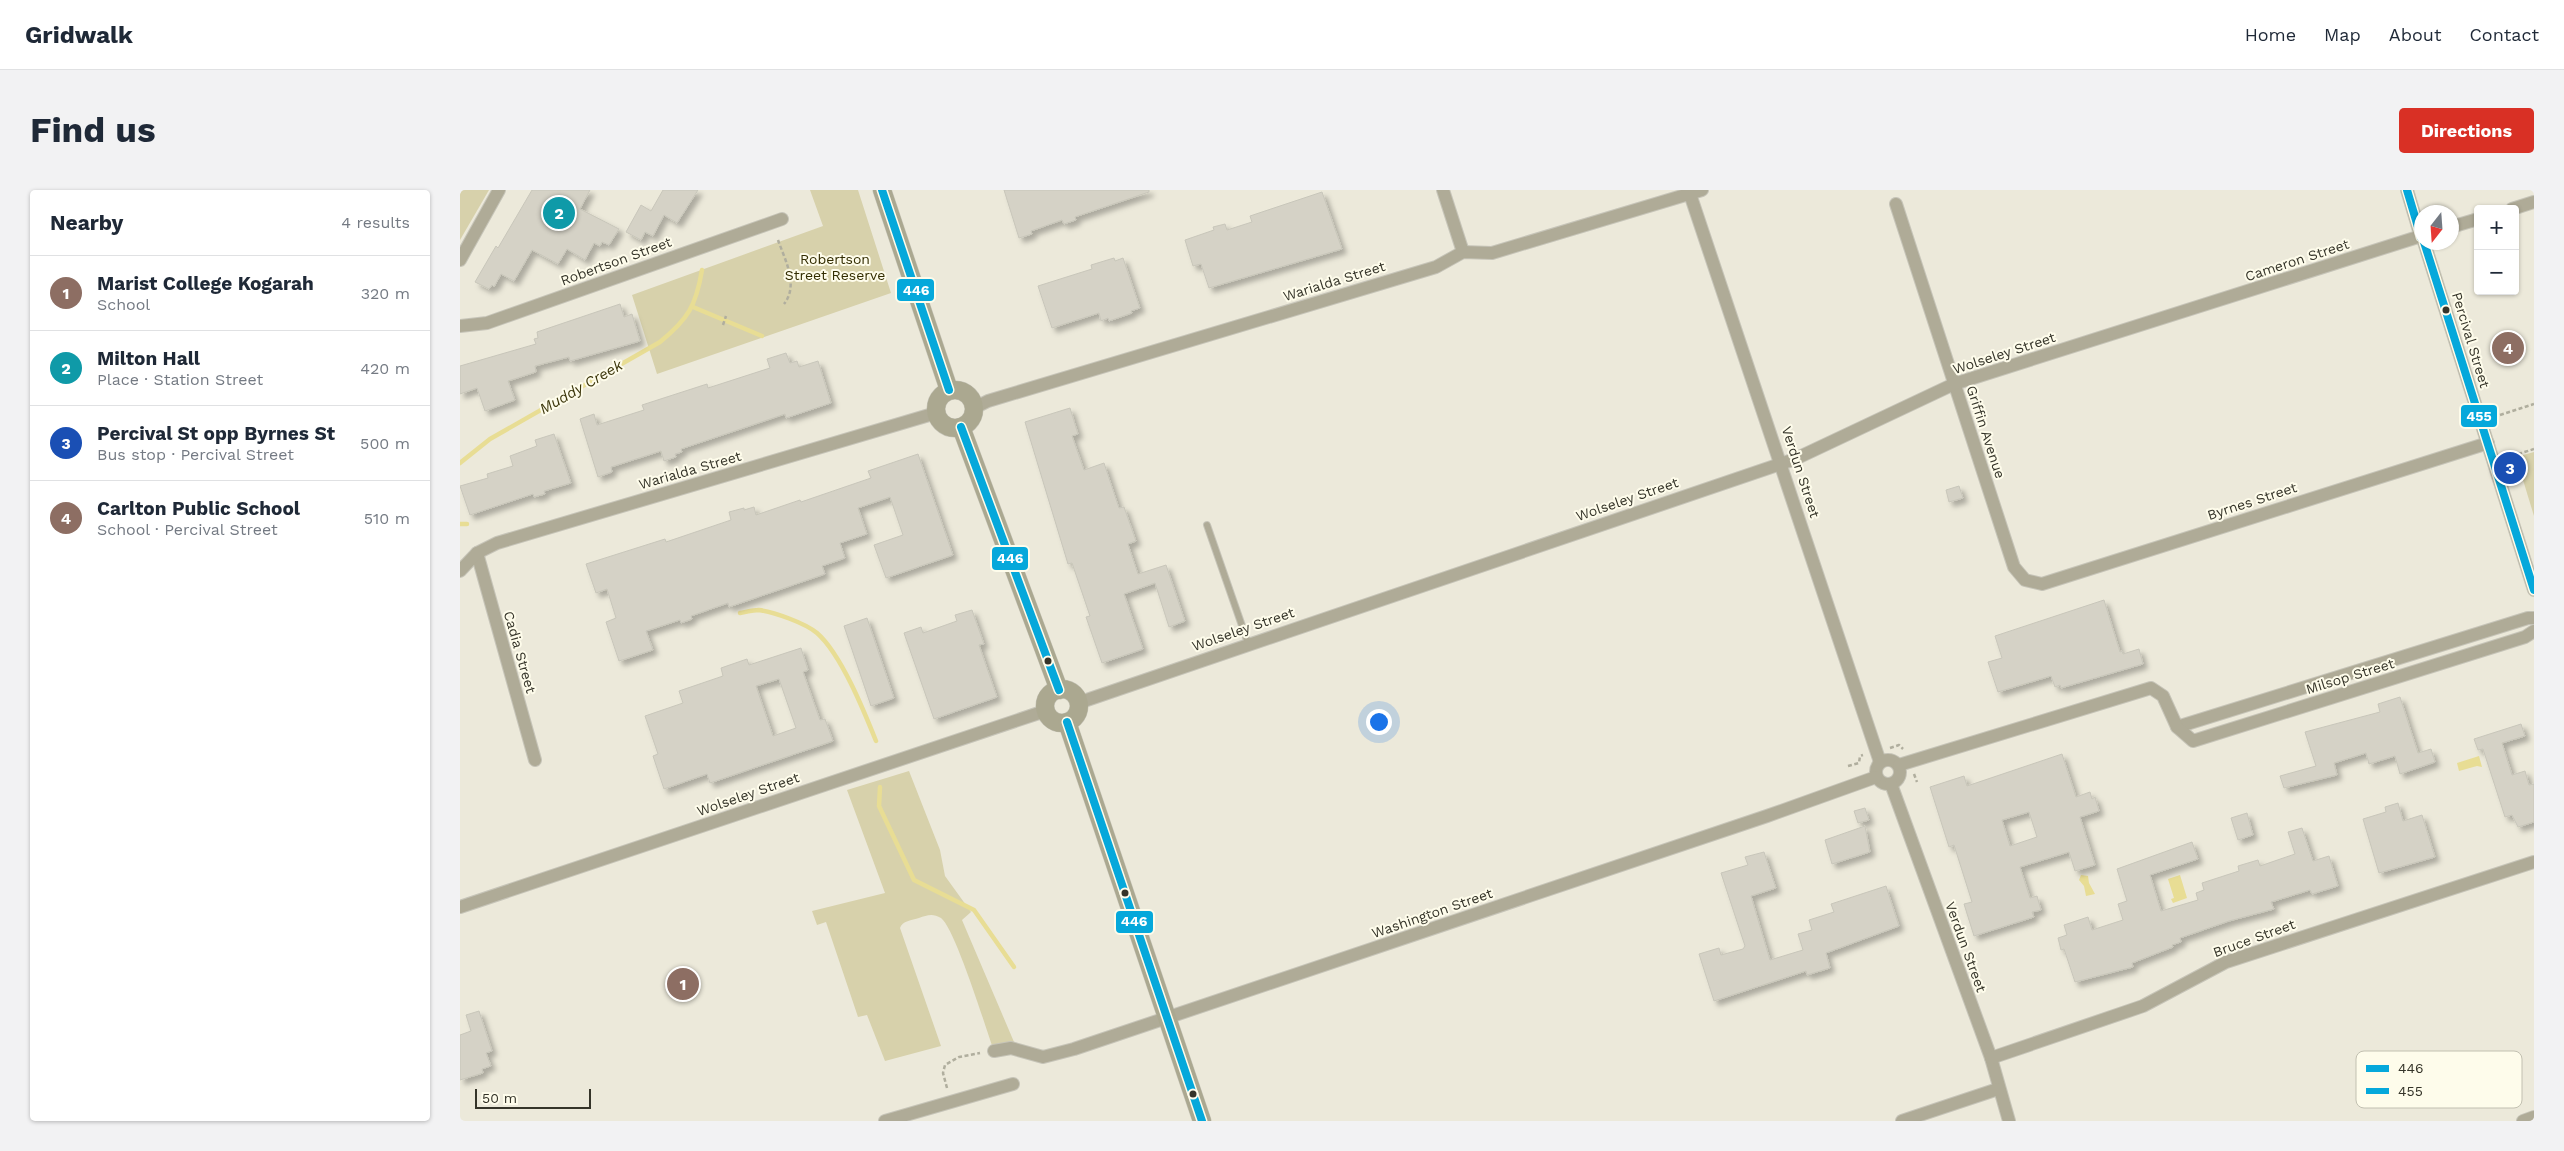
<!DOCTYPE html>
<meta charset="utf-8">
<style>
body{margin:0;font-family:"Work Sans",sans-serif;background:#f2f2f3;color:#1f2937}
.controls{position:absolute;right:15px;top:15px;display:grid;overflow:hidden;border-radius:5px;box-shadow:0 1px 4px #0004}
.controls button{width:45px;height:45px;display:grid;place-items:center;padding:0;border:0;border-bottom:1px solid #e0e1e3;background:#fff;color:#1f2937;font:25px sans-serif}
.compass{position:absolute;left:1954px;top:15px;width:45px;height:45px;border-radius:50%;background:#fff;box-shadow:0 1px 4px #0004;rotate:197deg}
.scale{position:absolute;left:15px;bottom:12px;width:116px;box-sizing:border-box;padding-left:5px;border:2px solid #353429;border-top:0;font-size:14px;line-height:18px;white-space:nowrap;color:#353429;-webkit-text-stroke:4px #fefceb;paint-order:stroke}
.you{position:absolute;left:918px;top:531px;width:18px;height:18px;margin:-12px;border:4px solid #fff;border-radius:50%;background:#1a73e8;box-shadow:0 0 0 8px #1a73e833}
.badge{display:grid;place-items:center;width:32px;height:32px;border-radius:50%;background:#d93025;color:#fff;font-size:16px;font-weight:700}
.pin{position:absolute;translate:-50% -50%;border:2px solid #fff;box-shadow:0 1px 5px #0006}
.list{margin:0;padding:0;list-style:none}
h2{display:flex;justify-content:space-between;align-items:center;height:65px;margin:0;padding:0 20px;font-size:21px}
h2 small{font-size:16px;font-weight:400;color:#747a83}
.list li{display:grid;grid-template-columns:32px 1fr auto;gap:15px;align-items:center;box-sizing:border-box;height:75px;padding:0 20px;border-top:1px solid #e0e1e3}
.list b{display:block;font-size:19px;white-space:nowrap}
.list p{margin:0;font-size:16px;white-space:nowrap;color:#747a83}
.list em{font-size:16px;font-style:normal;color:#747a83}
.map{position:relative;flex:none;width:2074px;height:931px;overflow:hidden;border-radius:5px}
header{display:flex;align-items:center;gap:30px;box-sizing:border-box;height:70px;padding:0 25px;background:#fff;border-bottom:1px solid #e0e1e3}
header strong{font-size:24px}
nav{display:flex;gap:28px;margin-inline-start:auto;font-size:18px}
.intro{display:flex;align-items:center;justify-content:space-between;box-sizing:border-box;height:120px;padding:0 30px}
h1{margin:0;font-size:35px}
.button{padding:12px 22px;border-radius:5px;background:#d93025;color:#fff;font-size:18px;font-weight:700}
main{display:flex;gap:30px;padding:0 30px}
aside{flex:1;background:#fff;border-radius:5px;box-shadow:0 1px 4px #0004}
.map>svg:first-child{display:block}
.green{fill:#d7d1ab}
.water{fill:#e8dd94}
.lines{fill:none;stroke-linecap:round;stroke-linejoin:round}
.stream{stroke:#e8dd94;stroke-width:4.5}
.building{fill:#d5d2c6;stroke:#c8c6ba;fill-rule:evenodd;filter:url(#shadow)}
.lane-casing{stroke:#c6c4b8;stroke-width:8}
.street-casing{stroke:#c6c4b8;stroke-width:14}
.secondary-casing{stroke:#c6c4b8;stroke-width:19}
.path{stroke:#b0ae9e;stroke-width:2.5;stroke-dasharray:4 2.5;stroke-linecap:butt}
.lane{stroke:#afab97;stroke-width:6}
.street{stroke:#afab97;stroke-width:12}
.secondary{stroke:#aba890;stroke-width:18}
.bus-1-casing{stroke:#fefceb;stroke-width:11}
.bus-2-casing{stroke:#fefceb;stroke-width:11}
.bus-1{stroke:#05a8db;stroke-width:8}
.bus-2{stroke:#05a8db;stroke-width:8}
.bus-dot{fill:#353429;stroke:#fefceb;stroke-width:2}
.labels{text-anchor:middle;stroke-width:4;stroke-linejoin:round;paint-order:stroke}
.park-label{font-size:14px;fill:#322c01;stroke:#fefceb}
.street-label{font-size:14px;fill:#353429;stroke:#fefceb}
.water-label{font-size:15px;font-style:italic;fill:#3b350a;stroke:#fefceb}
.key{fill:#fefceb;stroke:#c2c0b1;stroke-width:1}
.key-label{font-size:14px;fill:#353429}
.line-badge{stroke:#fefceb;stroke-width:2}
.badge-label{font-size:14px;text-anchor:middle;font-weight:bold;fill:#fff}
</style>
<header>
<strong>Gridwalk</strong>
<nav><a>Home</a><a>Map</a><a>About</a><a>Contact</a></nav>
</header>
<div class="intro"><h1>Find us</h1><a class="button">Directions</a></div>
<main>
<aside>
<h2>Nearby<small>4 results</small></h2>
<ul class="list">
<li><span class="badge" style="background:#8d6e63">1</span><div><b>Marist College Kogarah</b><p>School</p></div><em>320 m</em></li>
<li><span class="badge" style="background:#0f9aa8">2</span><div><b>Milton Hall</b><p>Place · Station Street</p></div><em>420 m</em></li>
<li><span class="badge" style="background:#1a4fb4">3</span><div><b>Percival St opp Byrnes St</b><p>Bus stop · Percival Street</p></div><em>500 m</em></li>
<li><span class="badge" style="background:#8d6e63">4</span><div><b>Carlton Public School</b><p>School · Percival Street</p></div><em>510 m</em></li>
</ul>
</aside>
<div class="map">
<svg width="2074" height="931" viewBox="0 0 2074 931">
<defs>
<filter id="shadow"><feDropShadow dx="4.5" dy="4.5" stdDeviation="2.5" flood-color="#0004"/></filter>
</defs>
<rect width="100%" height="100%" fill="#ece9da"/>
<!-- green -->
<g class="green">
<polygon points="2,0 29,0 0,50 0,4"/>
<polygon points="350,0 398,0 431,103 197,184 172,105 363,36"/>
<polygon points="2074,262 2074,326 2056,267"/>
<path d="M 449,581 L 480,660 L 485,686 L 511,722 L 502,730 L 557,859 L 534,861 C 526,839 495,738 481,728 C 473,723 467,725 459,728 C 452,730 442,731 440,738 L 481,856 L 425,871 L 407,825 L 398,827 L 366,732 L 357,735 L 352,721 L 425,703 L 387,600 Z"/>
</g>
<!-- water -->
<g class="water">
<polygon points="2019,566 2022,577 2017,576 1999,581 1997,573"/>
<polygon points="1621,685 1628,686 1629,693 1635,704 1626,706 1624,696 1619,690"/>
<polygon points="1720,685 1727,708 1713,713 1711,709 1714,708 1708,689"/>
</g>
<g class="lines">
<!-- stream -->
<g class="stream">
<polyline points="233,117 302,146"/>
<path d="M 0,273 L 30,249 L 200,152 C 228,129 236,116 242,80"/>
<polyline points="0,334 7,334"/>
<path d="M 280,423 C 286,422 293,420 299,420 C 314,422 345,433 357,443 C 381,464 404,521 416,551"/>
<polyline points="420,597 419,616 454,690 514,720 554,777"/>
</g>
</g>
<!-- building -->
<g class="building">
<polygon points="72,0 130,0 120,19 159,39 149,55 142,52 140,56 134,53 125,70 107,59 98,74 72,60 54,91 41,84 34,97 32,95 29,99 15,92 36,56 38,58"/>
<polygon points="203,0 238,0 217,33 204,25 193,46 185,42 181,50 166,42 181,15 191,21"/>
<polygon points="544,0 689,0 689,2 615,27 616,30 604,34 602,30 571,41 572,44 559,48"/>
<polygon points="862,2 882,59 749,98 741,74 733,76 725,50 754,40 753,37 765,34 767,40 792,32 790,26"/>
<polygon points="654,68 655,71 663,68 680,118 671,121 672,123 649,131 648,128 641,131 639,123 592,138 578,96 632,79 631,75"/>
<polygon points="160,114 164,127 172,124 180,151 110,171 109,167 75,176 76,182 48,191 55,210 25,221 17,198 0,204 0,176 76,154 74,149 78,148 77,142"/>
<polygon points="326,163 330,173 337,171 339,177 358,171 371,213 326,228 325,224 221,259 222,262 215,264 216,267 204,271 201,261 151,277 152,282 138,287 120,229 134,224 137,235 184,220 182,215 247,194 248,198 310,178 307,169"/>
<polygon points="610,218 618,244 612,246 624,280 644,273 659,318 664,317 676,351 668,354 678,384 706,375 725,431 709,437 695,393 664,404 683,459 642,473 626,427 630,426 612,373 608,374 565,232"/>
<polygon points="94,244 111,293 84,301 85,304 74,307 73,304 10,325 0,296 28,288 27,284 53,276 50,266 77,256 75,250"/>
<polygon points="458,264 493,365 426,388 414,355 443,345 430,307 398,318 407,344 380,353 385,368 362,376 365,384 269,417 268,413 231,426 232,429 221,433 220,430 186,441 193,460 159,471 146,432 156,428 147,399 136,403 126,374 205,349 206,352 271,330 269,322 284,318 284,320 294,317 296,325 340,310 341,312 411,288 408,281"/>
<polygon points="1499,296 1503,308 1489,312 1486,300"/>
<polygon points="1644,410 1660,462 1662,461 1663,464 1679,459 1683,474 1601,498 1600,495 1595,497 1591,486 1538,502 1528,472 1542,468 1535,446"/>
<polygon points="512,420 524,454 519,455 537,507 474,529 444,443 461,437 463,443 497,431 495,425"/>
<polygon points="407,428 434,508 411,516 384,436"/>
<path d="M 341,458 L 348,480 L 343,482 L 360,530 L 365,529 L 373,551 L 250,593 L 247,584 L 204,599 L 193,566 L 198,564 L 185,526 L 223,513 L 219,501 L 263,486 L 261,478 L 287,469 L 289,475 ZM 319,489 L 336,538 L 313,546 L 296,496 Z"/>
<polygon points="1940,507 1958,563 1971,559 1975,572 1940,584 1935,566 1909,574 1906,563 1874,573 1877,585 1824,598 1820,586 1856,576 1845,542 1920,522 1918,514"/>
<polygon points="2061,534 2065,546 2042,553 2052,585 2065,581 2069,595 2074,594 2074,632 2058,637 2052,625 2045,627 2023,559 2018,560 2014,549"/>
<path d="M 1602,564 L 1616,607 L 1630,602 L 1632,609 L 1635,607 L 1639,621 L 1620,627 L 1635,675 L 1615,681 L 1609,662 L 1560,677 L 1570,708 L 1577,706 L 1581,720 L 1572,722 L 1574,727 L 1514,746 L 1504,714 L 1512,712 L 1494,655 L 1489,657 L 1470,597 L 1504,586 L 1507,596 ZM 1569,622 L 1577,647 L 1550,656 L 1542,630 Z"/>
<polygon points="1938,613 1943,631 1962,625 1975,667 1919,683 1903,629 1926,622 1925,617"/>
<polygon points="1405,618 1409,630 1398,633 1394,621"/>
<polygon points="1787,623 1793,645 1778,650 1771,628"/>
<polygon points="1405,636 1410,662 1372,674 1365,650"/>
<polygon points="1842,638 1853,671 1869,666 1878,696 1852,704 1850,700 1811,712 1814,719 1769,731 1720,748 1721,752 1712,755 1713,757 1672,773 1673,777 1615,792 1604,759 1601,760 1598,748 1607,745 1604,735 1628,727 1632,740 1663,730 1658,714 1667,711 1657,679 1732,652 1738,669 1690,685 1701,721 1738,710 1736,703 1744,700 1742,693 1779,681 1778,676 1798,670 1800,676 1835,664 1828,642"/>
<polygon points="1304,662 1316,698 1291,706 1310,770 1343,760 1338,744 1352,740 1349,730 1374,722 1371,714 1426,696 1439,736 1366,763 1370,778 1347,785 1346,781 1254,811 1239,764 1259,758 1261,765 1283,759 1285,756 1261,683 1288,675 1285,667"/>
<polygon points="19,821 32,861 26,863 31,876 22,879 23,883 0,890 0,845 11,841 6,825"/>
</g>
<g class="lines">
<!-- lane casing -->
<g class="lane-casing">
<polyline id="lane" points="747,335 788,453"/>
</g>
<!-- street casing -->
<g class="street-casing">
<g id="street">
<polyline points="983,0 1003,62"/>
<polyline points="1947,0 1961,47"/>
<polyline points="1230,4 1420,572"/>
<polyline points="1436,14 1554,377 1565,390 1582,394 2028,253"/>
<polyline points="2052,19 2074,12"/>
<polyline points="1991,37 2018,29"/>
<polyline points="1964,52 2074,400"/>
<polyline points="0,70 39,0"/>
<polyline points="0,136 27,133 322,29"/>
<polyline points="514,218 528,211 976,77 1003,62 1032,63 1242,0"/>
<polyline points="17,363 75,570"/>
<polyline points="0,381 17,363 37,353 476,223"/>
<polyline points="618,513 1335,269 1494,194 1961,46"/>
<polyline points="1717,537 2068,428 2074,428"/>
<circle cx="1428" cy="582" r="12"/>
<polyline points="1439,575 1691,498 1703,506 1717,537 1733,551 2065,447 2074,441"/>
<polyline points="1431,594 1531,868 1549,931"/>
<polyline points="0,717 585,521"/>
<polyline points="534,861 551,858 583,867 614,859 1307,626 1416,587"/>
<polyline points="1531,868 1683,816 1766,772 2074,672"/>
<polyline points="425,931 553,894"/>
<polyline points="1442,931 1538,899"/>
<polyline points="2063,931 2074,927"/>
</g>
</g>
<!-- secondary casing -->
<g class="secondary-casing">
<g id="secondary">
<polyline points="422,0 489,200"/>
<circle cx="495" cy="219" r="19"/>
<polyline points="501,237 599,500"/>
<circle cx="602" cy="516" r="17"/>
<polyline points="607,532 742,931"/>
</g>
</g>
<!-- path -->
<g class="path">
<path d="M 318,50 C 325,70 339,95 324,114"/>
<polyline points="263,135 266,126"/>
<polyline points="2040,225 2074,214"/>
<polyline points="2052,266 2074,259"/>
<polyline points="1430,558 1439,555 1443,559"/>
<polyline points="1388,576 1399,573 1400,566 1403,565"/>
<polyline points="1454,584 1457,592"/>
<polyline points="487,898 483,883 485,875 499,867 520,863"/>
</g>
<!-- lane -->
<use href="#lane" class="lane"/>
<!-- street -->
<use href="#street" class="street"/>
<!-- secondary -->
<use href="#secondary" class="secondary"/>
<!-- bus-1 casing -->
<g class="bus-1-casing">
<g id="bus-1">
<polyline points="422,0 489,200"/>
<polyline points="501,237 599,500"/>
<polyline points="607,532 742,931"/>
</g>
</g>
<!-- bus-2 casing -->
<g class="bus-2-casing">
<g id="bus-2">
<polyline points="1947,0 1961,47"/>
<polyline points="1964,52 2074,400"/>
</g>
</g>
<!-- bus-1 -->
<use href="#bus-1" class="bus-1"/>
<!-- bus-2 -->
<use href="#bus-2" class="bus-2"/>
</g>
<!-- markers -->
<g class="bus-dot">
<circle cx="1986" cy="120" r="4.5"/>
<circle cx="588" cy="471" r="4.5"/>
<circle cx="665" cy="703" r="4.5"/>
<circle cx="733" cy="904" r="4.5"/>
</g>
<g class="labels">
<!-- park labels -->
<g class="park-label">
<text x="375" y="74">Robertson<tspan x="375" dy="16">Street Reserve</tspan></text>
</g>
<!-- street labels -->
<g class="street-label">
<text transform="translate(1837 70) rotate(-18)" y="5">Cameron Street</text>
<text transform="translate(156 71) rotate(-20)" y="5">Robertson Street</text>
<text transform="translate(874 91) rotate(-17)" y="5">Warialda Street</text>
<text transform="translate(2011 150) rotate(73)" y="5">Percival Street</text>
<text transform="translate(1544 163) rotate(-18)" y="5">Wolseley Street</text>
<text transform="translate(1526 242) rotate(72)" y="5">Griffin Avenue</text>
<text transform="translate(230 280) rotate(-16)" y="5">Warialda Street</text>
<text transform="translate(1341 282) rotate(72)" y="5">Verdun Street</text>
<text transform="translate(1167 309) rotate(-19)" y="5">Wolseley Street</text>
<text transform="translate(1792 311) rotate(-18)" y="5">Byrnes Street</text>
<text transform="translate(783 439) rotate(-19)" y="5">Wolseley Street</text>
<text transform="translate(60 462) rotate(74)" y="5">Cadia Street</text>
<text transform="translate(1890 486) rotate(-17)" y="5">Milsop Street</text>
<text transform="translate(288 604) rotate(-19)" y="5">Wolseley Street</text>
<text transform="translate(972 723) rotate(-19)" y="5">Washington Street</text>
<text transform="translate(1794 748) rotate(-20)" y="5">Bruce Street</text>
<text transform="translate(1506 757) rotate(70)" y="5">Verdun Street</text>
</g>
<!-- water labels -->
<g class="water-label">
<text transform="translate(121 197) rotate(-30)" y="5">Muddy Creek</text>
</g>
</g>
<!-- legend -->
<rect x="1896" y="861" width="166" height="57" rx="8" class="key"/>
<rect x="1906" y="875" width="23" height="7" fill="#05a8db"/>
<rect x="1906" y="898" width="23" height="6" fill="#05a8db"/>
<g class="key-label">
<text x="1938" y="883">446</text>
<text x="1938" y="906">455</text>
</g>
<g class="line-badge">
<rect x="436" y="88" width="39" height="24" rx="5" fill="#05a8db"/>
<rect x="2000" y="214" width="38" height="24" rx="5" fill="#05a8db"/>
<rect x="531" y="356" width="38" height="25" rx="5" fill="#05a8db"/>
<rect x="655" y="720" width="39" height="24" rx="5" fill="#05a8db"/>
</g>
<g class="badge-label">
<text x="456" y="105">446</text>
<text x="2019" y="231">455</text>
<text x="550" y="373">446</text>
<text x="674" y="736">446</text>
</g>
</svg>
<div class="controls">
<button>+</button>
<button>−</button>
</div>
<svg class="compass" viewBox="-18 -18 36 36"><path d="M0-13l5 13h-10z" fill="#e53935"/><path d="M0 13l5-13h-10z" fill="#747a83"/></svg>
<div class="scale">50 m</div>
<div class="you"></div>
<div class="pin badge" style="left:223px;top:794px;background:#8d6e63">1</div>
<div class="pin badge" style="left:99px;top:23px;background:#0f9aa8">2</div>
<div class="pin badge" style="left:2050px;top:278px;background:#1a4fb4">3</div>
<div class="pin badge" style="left:2048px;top:158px;background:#8d6e63">4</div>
</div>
</main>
